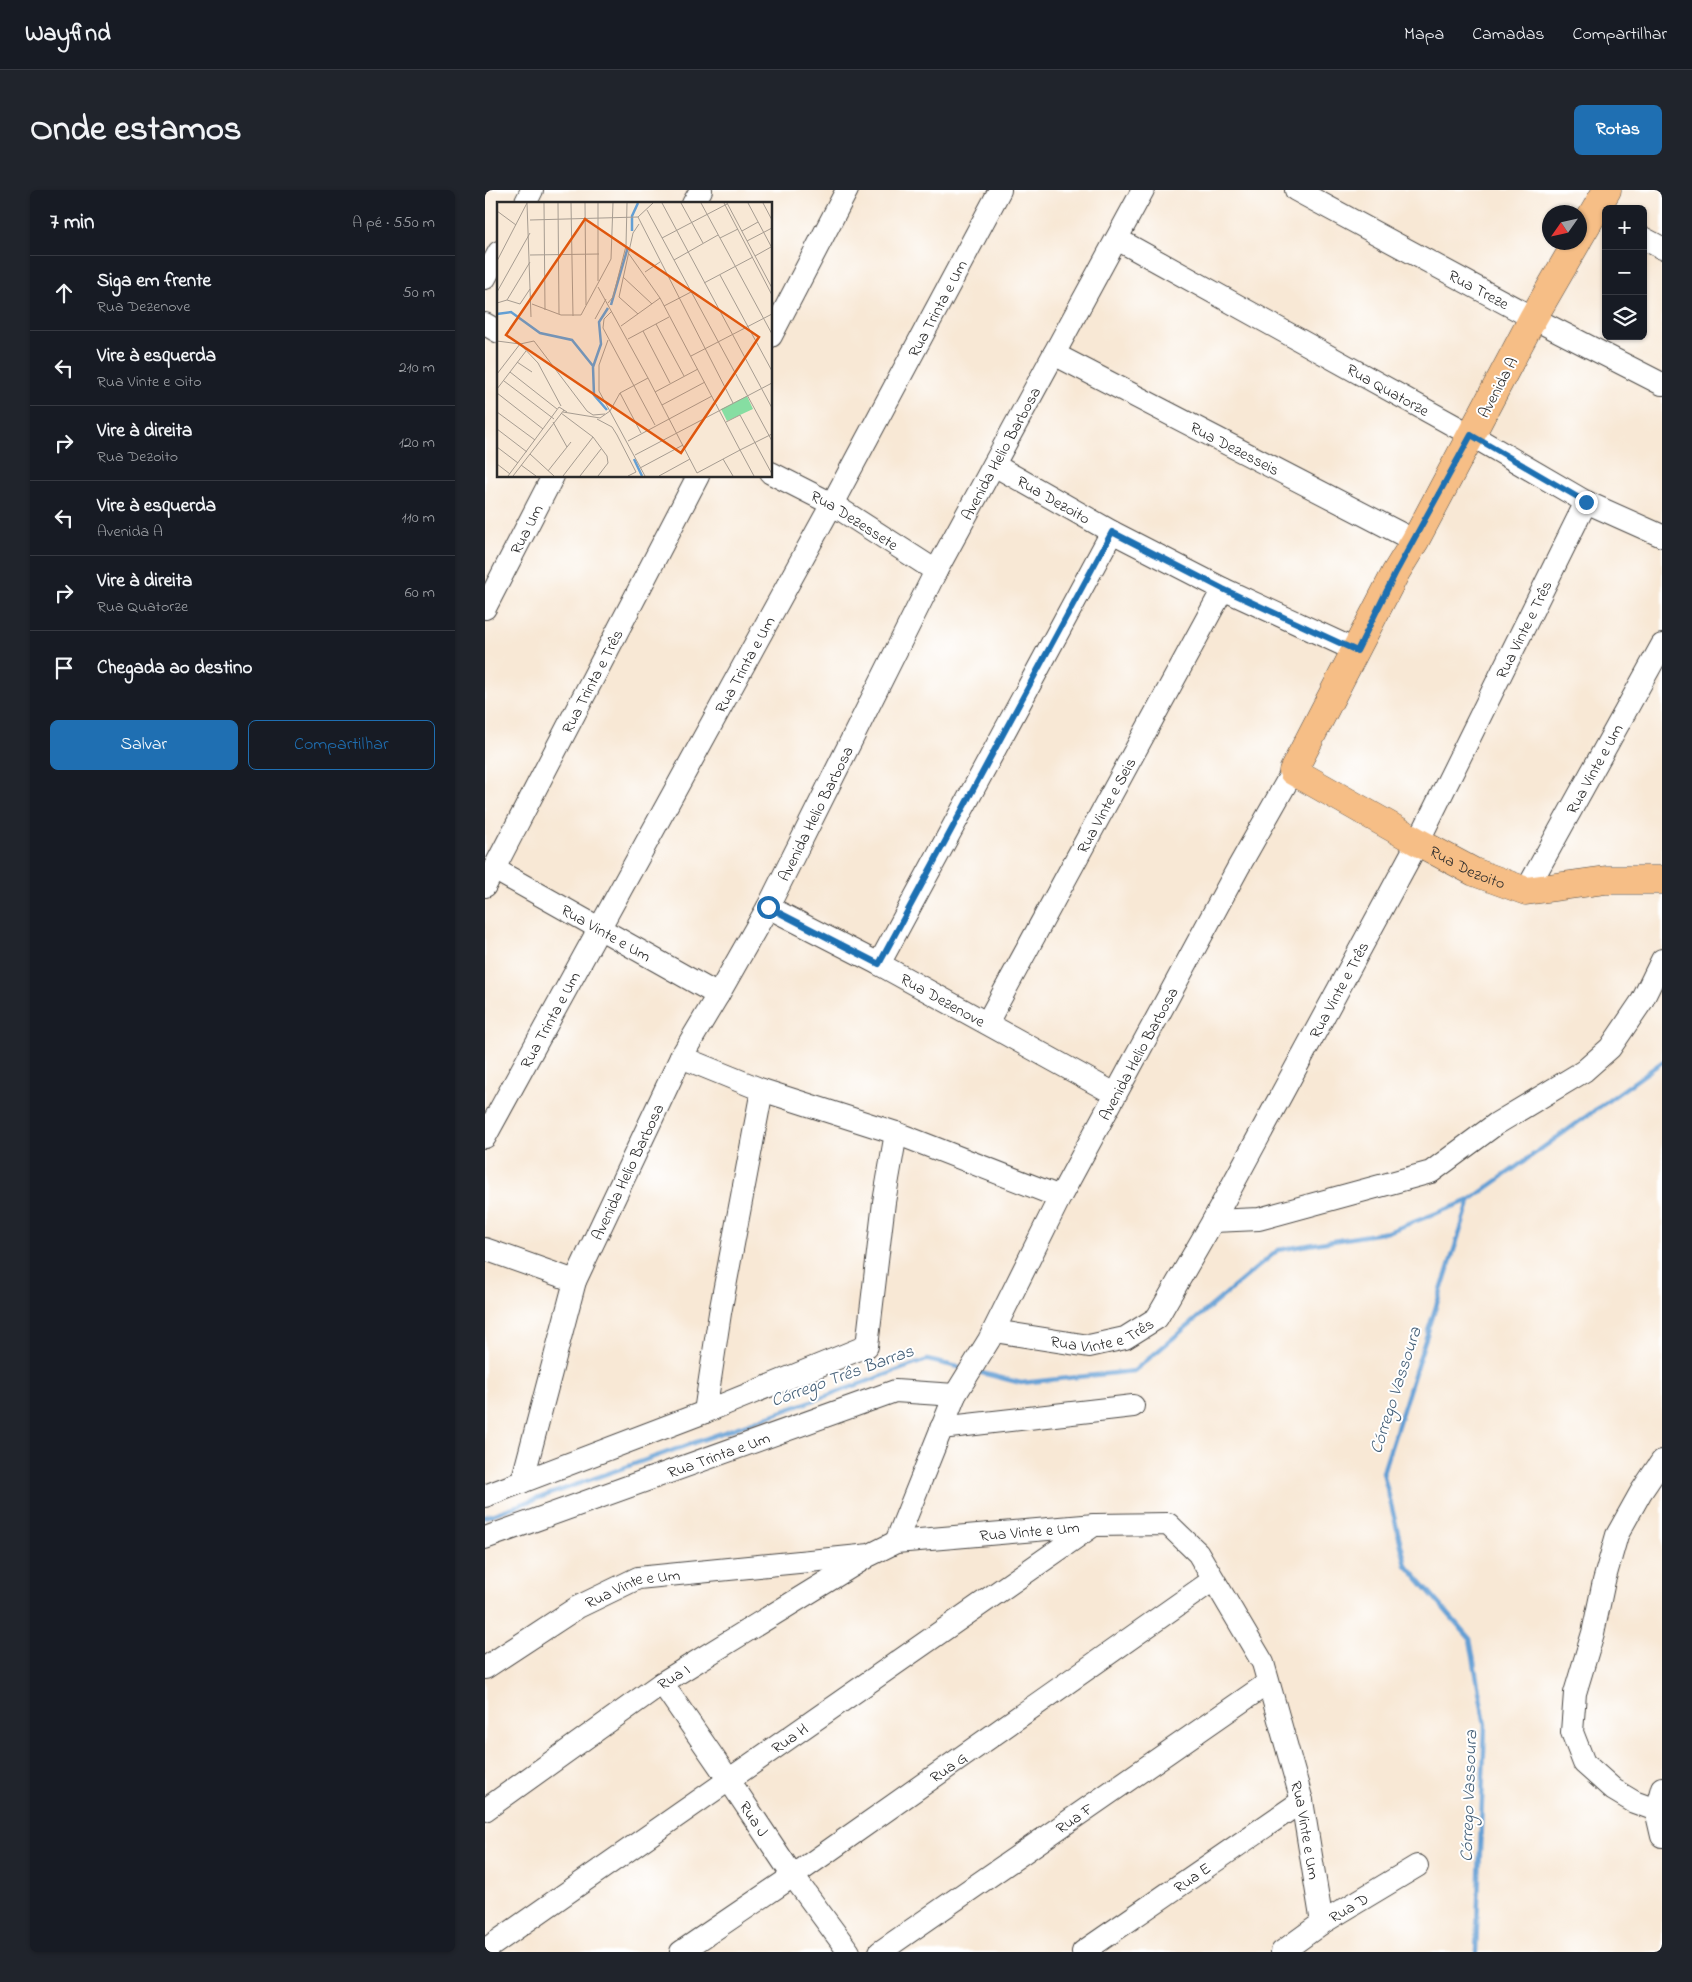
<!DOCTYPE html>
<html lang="pt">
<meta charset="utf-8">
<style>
body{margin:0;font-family:"Indie Flower",sans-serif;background:#20242c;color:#f1f3f6}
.controls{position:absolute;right:15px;top:15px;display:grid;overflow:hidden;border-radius:8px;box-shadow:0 1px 4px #0004}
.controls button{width:45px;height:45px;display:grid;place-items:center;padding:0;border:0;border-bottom:1px solid #363941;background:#171b24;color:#f1f3f6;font:25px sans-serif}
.compass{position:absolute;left:1057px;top:15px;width:45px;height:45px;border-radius:50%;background:#171b24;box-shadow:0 1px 4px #0004;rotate:236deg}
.stop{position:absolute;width:15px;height:15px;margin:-11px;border:4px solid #1f6fb2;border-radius:50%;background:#fff}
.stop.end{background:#1f6fb2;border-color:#fff;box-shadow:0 1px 5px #0008}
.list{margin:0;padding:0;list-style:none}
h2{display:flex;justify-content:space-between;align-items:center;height:65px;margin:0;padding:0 20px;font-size:21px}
h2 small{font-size:16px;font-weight:400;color:#9ea1a6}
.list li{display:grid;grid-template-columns:32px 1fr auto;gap:15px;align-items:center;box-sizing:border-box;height:75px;padding:0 20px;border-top:1px solid #363941}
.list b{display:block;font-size:19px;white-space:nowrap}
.list p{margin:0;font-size:16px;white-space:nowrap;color:#9ea1a6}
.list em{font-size:16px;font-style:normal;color:#9ea1a6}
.actions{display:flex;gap:10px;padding:15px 20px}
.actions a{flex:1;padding:11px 0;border:1px solid #1f6fb2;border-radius:8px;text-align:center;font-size:18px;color:#1f6fb2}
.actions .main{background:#1f6fb2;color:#fff}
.icon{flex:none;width:28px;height:28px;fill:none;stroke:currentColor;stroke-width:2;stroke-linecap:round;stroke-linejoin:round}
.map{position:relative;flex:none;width:1177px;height:1762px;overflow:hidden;border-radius:8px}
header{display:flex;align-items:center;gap:30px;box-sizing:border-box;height:70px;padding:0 25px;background:#171b24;border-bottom:1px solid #363941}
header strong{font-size:24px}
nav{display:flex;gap:28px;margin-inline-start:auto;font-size:18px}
.intro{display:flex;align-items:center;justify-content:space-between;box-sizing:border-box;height:120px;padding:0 30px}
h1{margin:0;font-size:35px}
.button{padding:12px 22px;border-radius:8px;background:#1f6fb2;color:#fff;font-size:18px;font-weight:700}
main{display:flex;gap:30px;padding:0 30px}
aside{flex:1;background:#171b24;border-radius:8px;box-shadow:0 1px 4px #0004}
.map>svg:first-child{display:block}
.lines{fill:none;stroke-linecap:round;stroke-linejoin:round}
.stream{stroke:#639fd4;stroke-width:4.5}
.minor-casing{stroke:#4a4744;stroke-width:24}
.major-casing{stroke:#4a4744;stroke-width:29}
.minor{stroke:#fff;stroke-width:22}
.major{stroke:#f6be86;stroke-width:28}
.route{stroke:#1f6fb2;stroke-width:6}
.labels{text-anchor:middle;stroke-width:4;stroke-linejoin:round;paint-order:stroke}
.street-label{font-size:16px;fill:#2b2b2b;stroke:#fff}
.water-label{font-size:18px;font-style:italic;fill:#445f77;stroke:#fff}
.inset-river{fill:none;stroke:#639fd4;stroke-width:2.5}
.inset-road{fill:none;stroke:#a69c91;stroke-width:1}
.view{fill:#df570e;fill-opacity:0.15;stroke:#df570e;stroke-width:2.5}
.inset-edge{fill:none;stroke:#2b2b2b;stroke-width:2.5}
</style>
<header>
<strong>Wayfind</strong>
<nav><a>Mapa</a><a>Camadas</a><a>Compartilhar</a></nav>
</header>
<div class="intro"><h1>Onde estamos</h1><a class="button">Rotas</a></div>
<main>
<aside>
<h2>7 min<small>A pé · 550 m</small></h2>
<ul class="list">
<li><svg class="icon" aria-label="ahead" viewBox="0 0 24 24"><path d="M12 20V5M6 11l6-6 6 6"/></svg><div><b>Siga em frente</b><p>Rua Dezenove</p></div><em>50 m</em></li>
<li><svg class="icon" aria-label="left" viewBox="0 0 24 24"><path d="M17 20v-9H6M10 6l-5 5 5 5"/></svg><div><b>Vire à esquerda</b><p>Rua Vinte e Oito</p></div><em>210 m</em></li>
<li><svg class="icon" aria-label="right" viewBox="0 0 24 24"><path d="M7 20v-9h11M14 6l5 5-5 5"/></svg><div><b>Vire à direita</b><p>Rua Dezoito</p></div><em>120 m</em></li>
<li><svg class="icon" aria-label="left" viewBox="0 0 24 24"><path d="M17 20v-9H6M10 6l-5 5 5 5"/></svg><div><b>Vire à esquerda</b><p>Avenida A</p></div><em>110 m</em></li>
<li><svg class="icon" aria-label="right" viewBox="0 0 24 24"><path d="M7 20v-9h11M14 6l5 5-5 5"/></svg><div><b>Vire à direita</b><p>Rua Quatorze</p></div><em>60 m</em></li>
<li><svg class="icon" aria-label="arrive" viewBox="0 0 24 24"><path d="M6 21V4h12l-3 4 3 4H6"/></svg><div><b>Chegada ao destino</b></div></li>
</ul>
<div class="actions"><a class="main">Salvar</a><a>Compartilhar</a></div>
</aside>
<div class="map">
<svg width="1177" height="1762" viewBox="0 0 1177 1762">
<rect width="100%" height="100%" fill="#fff"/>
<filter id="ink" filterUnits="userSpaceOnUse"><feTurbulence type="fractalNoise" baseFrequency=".02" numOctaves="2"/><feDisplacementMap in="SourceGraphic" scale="10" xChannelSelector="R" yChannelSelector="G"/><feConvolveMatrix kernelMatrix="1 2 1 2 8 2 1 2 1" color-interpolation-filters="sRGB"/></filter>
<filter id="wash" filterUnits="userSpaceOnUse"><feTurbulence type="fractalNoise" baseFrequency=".0096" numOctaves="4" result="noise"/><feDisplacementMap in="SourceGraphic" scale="20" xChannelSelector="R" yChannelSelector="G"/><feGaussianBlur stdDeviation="1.12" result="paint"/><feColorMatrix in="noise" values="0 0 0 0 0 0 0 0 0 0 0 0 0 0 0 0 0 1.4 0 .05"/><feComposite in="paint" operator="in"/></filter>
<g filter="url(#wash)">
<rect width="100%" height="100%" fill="#f8e8d5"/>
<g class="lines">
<!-- stream -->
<g class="stream">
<polyline points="985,1010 898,1282 921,1375 985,1449 1000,1535 991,1762"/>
<polyline points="493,1182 536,1193 649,1181 793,1060 903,1042 985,1010 1177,872"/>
<polyline points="0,1327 442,1170 478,1178"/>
</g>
</g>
</g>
<g filter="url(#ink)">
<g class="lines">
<!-- minor casing -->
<g class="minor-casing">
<g id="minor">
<path id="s1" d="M 811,0 L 1048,128 L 1177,194"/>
<polyline points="40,14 47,0"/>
<polyline points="208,14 216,0"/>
<polyline points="1158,48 1177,58"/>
<path id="s2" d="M 632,49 L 986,245 L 1101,312 L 1177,346"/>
<polyline points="0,88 14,62"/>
<polyline points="0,134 14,142"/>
<polyline points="286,146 362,0"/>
<path id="s3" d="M 569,164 L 930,351"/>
<path id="s4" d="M 509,275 L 627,342 L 738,399 L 872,461"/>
<path id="s5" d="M 286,283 L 347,314 L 451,381"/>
<path id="s6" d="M 0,418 L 68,286"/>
<path id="s7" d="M 9,679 L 233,805"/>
<path id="s8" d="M 0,696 L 213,286"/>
<path id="s9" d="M 1041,701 L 1177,455"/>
<path id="s10" d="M 283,717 L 394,774 L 630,904"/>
<polyline points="394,774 627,342"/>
<path id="s11" d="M 502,833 L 738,399"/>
<polyline points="196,867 277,900 411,943 575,1007"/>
<path id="s12" d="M 0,947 L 347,314 L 515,0"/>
<polyline points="728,1031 774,1029 946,982 1011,934 1099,881 1125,858 1157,811 1177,770"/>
<polyline points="0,1059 90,1091"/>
<path id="s13" d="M 509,1141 L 604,1156 L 640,1148 L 672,1128 L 728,1031 L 933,652 L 1101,312"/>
<polyline points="220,1222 235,1123 277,900"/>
<polyline points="456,1238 648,1216"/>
<polyline points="1177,1271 1156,1302 1132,1345 1119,1391 1108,1443 1090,1503 1087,1542 1099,1573 1129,1600 1149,1612 1171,1620 1177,1621"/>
<path id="s14" d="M 37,1292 L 90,1091 L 196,867 L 233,805 L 283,717 L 451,381 L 658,0"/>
<polyline points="0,1306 220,1222 382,1156 399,1012 411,943"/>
<path id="s15" d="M 0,1348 L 410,1201 L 470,1205"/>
<path id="s16" d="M 411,1352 L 470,1205 L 504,1150 L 575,1007 L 753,678 L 808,581"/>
<path id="s17" d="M 0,1478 L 93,1417 L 153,1388 L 385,1365 L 411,1352 L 610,1335 L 683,1334 L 713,1363 L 778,1473 L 817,1611 L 837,1733"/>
<path id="s18" d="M 177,1493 L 244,1590 L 308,1686 L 364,1762"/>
<polyline points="1177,1598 1171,1620 1177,1646"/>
<path id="s19" d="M 0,1620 L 177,1493 L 380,1368"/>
<path id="s20" d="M 0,1760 L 609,1335"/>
<path id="s21" d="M 196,1762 L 308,1686 L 728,1390"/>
<path id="s22" d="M 395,1762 L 783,1493"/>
<path id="s23" d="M 598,1762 L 817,1611"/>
<path id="s24" d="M 797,1762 L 837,1733 L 932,1676"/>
</g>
</g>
<!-- major casing -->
<g class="major-casing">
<g id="major">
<polyline points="1094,48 1122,0"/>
<path id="s25" d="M 1092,52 L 1048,128 L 930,351 L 911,382 L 808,581 L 933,652 L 989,682 L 1041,701 L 1121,690 L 1177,690"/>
</g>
</g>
<!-- minor -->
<use href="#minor" class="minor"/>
<!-- major -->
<use href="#major" class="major"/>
</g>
</g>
<g class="lines" filter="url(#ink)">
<!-- route -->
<polyline class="route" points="283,717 394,774 627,342 738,399 872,461 911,382 986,245 1101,312"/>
</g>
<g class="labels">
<!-- street labels -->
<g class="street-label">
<text dy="6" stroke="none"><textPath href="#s1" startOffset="208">Rua Treze</textPath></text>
<text dy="6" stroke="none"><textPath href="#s12" startOffset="944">Rua Trinta e Um</textPath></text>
<text transform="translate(1012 197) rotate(-62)" y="6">Avenida A</text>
<text dy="6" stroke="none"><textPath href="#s2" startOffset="310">Rua Quatorze</textPath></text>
<text dy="6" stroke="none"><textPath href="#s3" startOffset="204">Rua Dezesseis</textPath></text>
<text dy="6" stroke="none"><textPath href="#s14" startOffset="1139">Avenida Helio Barbosa</textPath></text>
<text dy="6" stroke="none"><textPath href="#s4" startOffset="69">Rua Dezoito</textPath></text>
<text dy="6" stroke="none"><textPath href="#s5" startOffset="96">Rua Dezessete</textPath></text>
<text dy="6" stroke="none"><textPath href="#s6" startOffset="89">Rua Um</textPath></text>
<text dy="6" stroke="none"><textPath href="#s13" startOffset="951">Rua Vinte e Três</textPath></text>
<text dy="6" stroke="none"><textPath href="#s12" startOffset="539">Rua Trinta e Um</textPath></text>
<text dy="6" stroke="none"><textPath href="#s8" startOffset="231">Rua Trinta e Três</textPath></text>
<text dy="6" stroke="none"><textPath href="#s9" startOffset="140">Rua Vinte e Um</textPath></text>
<text dy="6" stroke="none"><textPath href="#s11" startOffset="248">Rua Vinte e Seis</textPath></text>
<text dy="6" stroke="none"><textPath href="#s14" startOffset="734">Avenida Helio Barbosa</textPath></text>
<text dy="6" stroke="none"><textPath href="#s25" startOffset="800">Rua Dezoito</textPath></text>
<text dy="6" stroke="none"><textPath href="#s7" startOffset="129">Rua Vinte e Um</textPath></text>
<text dy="6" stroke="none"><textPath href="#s13" startOffset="546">Rua Vinte e Três</textPath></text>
<text dy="6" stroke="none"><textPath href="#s10" startOffset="198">Rua Dezenove</textPath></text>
<text dy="6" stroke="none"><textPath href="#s12" startOffset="134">Rua Trinta e Um</textPath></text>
<text dy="6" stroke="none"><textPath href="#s16" startOffset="546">Avenida Helio Barbosa</textPath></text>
<text dy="6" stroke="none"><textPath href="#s14" startOffset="329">Avenida Helio Barbosa</textPath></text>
<text dy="6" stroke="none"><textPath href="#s13" startOffset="111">Rua Vinte e Três</textPath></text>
<text dy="6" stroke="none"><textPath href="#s15" startOffset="248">Rua Trinta e Um</textPath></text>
<text dy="6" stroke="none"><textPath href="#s17" startOffset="574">Rua Vinte e Um</textPath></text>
<text dy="6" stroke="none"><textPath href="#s17" startOffset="170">Rua Vinte e Um</textPath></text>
<text dy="6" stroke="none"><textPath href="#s19" startOffset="231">Rua I</textPath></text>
<text dy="6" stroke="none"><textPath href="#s20" startOffset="371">Rua H</textPath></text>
<text dy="6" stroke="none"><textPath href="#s21" startOffset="325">Rua G</textPath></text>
<text dy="6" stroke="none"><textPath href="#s22" startOffset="236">Rua F</textPath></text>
<text dy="6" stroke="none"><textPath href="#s18" startOffset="164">Rua J</textPath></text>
<text dy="6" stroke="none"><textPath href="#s17" startOffset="1055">Rua Vinte e Um</textPath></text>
<text dy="6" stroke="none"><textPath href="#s23" startOffset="132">Rua E</textPath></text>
<text dy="6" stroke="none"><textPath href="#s24" startOffset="80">Rua D</textPath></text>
</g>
<!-- water labels -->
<g class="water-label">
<text transform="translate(357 1185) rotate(-20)" y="6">Córrego Três Barras</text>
<text transform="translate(910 1200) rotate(-72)" y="6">Córrego Vassoura</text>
<text transform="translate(983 1606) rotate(-88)" y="6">Córrego Vassoura</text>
</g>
</g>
<!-- overview -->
<g transform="translate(12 12)">
<rect width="275" height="275" fill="#f8e8d5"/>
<path d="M 250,194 L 256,207 L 230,219 L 224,207 Z" fill="#86dea2"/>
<path class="inset-river" d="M 135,29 L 135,14 L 141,1M 114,103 L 131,45M 0,112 L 14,110 L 43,131 L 75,138 L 96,164M 110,208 L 97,193 L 96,165 L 104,142 L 102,120 L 111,106M 137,257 L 145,274"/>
<path class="inset-road" d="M 30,1 L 34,115M 47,1 L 48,108M 61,1 L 62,112M 74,1 L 76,114M 88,1 L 89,103M 165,1 L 275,206M 184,1 L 206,41M 204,1 L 275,132M 227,1 L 275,93M 230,1 L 275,86M 251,1 L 275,46M 266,1 L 275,18M 150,8 L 275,239M 0,9 L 19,23M 141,15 L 236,201M 33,18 L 141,15 L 156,1M 245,29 L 261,20M 165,36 L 230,2M 223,36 L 241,27M 250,39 L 275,26M 132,52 L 163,96 L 243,248 L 275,232M 33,53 L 102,52M 258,54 L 274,45M 177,58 L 221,33M 0,59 L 30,1M 148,70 L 163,60M 223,73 L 275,169M 126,75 L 155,102M 101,79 L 101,1M 207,81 L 256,55M 101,85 L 151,176M 0,90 L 33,31M 10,98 L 23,102 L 33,87M 0,101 L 10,98 L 33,60M 111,101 L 116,95 L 129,44 L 130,1M 35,102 L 64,113 L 84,113 L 114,57 L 116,1M 167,104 L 194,90M 115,109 L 107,117 L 106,126 L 158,223M 141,112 L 122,95 L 136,31 L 142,22M 98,117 L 109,97M 159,122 L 187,174M 124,124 L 163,96M 146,129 L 173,181M 131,137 L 172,115M 111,138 L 102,163 L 102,189 L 148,274M 0,139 L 23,142 L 41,161 L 64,204M 194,154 L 275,112M 20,160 L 35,170M 13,170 L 60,207M 0,172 L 23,142 L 37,139 L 90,209 L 96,213 L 108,212M 7,179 L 57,217M 0,187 L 29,149M 158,190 L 201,167M 0,191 L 46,227M 123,191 L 144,231M 165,203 L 208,180M 0,210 L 38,238M 66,210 L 103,216 L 113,209 L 123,191 L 151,176 L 200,271 L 243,248 L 257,274M 64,211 L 96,235 L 110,254 L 111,261 L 101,274M 100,217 L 115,225 L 120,233 L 139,270 L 131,274M 56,220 L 70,245M 229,220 L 243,213 L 275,272M 0,227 L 30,250M 131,239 L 215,194M 0,245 L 21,261M 33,252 L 57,274M 138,253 L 275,181M 226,257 L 236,274M 0,262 L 13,272M 24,263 L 39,274M 143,266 L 186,243M 51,269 L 74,240M 11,274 L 62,205 L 70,210M 16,274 L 67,208M 66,274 L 96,235M 83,274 L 104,247M 162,274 L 193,257"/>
<path class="view" d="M 88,17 L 262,135 L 184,251 L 9,133 Z"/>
<rect width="275" height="275" class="inset-edge"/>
</g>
</svg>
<div class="controls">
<button>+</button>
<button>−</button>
<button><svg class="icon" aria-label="layers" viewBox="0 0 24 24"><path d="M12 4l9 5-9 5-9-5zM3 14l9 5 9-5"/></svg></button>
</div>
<svg class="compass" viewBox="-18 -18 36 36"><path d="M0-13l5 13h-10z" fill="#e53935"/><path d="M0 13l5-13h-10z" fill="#9ea1a6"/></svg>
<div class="stop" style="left:283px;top:717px"></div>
<div class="stop end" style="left:1101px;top:312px"></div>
</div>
</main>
